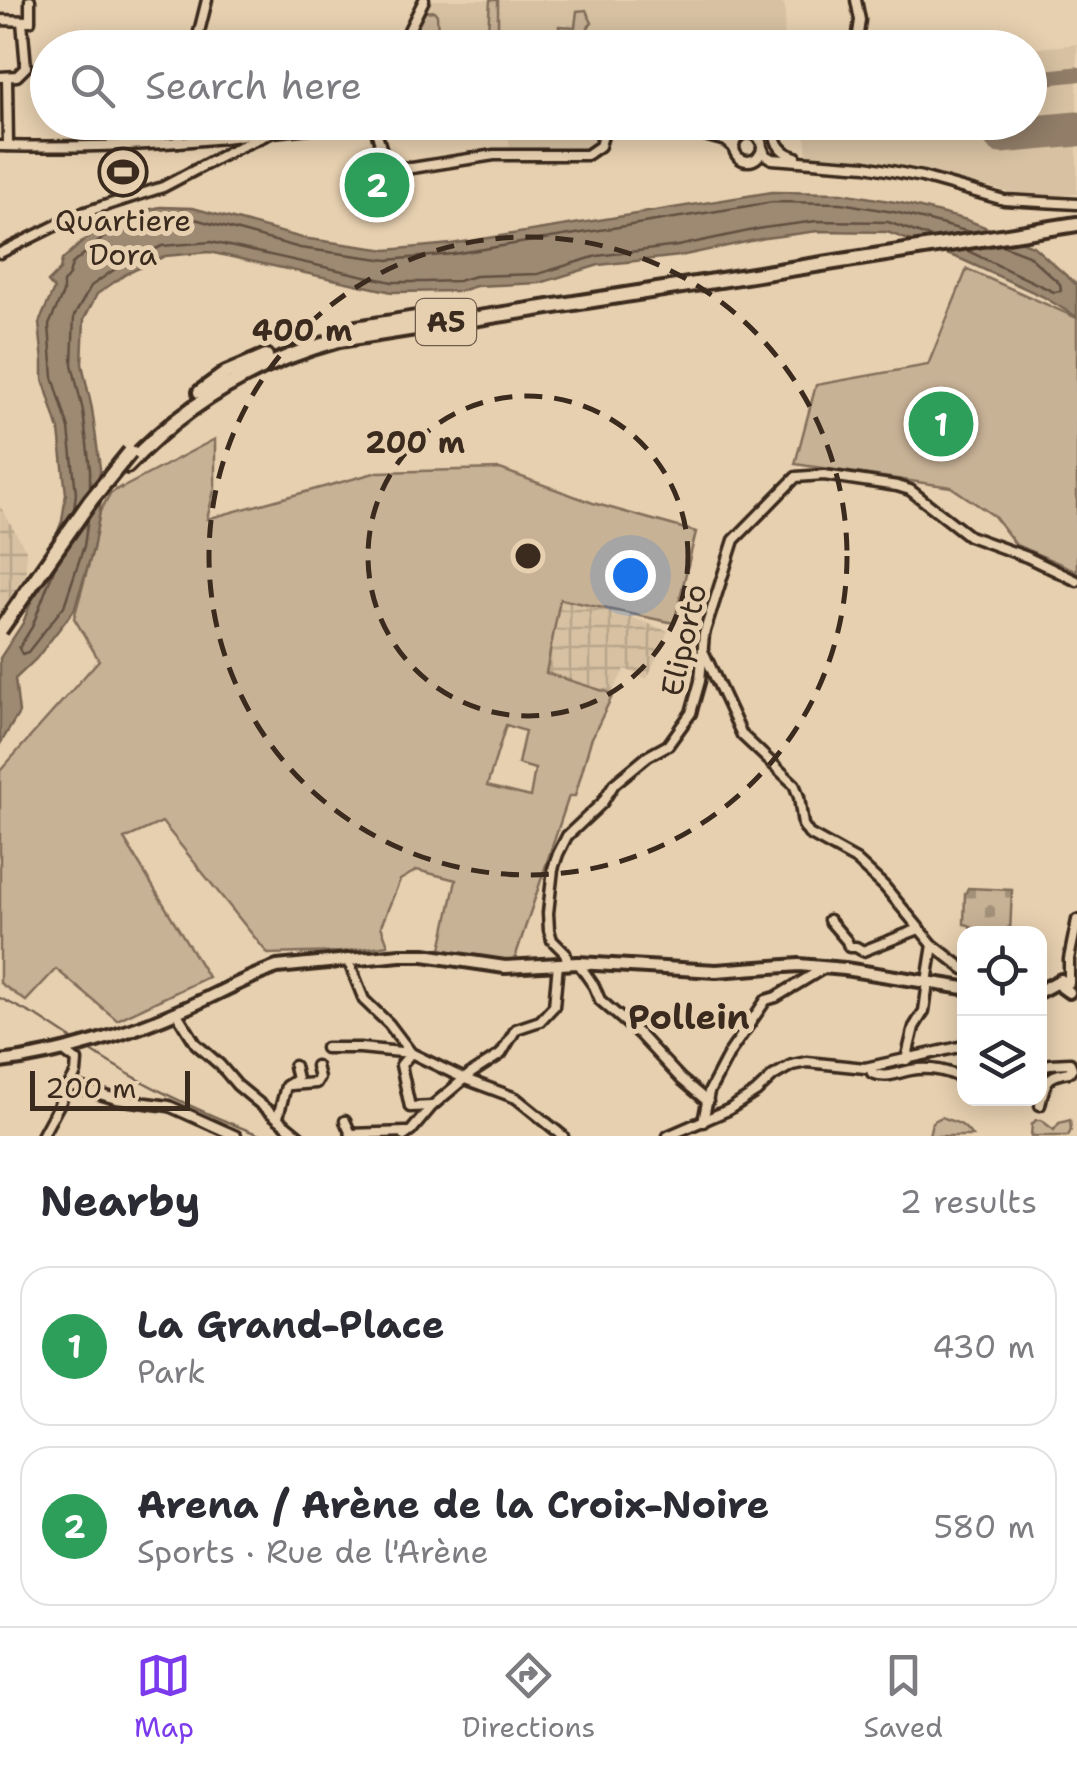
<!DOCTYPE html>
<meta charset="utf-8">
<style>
body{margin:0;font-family:"Shantell Sans",sans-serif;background:#f7f7f7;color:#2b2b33}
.controls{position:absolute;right:30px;bottom:30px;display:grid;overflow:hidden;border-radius:20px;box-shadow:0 5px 25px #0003}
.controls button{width:90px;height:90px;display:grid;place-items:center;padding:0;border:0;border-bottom:2px solid #e1e1e2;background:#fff;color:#2b2b33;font:50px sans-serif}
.scale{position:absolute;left:30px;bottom:25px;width:160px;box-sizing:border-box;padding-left:10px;border:5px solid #3b2a1e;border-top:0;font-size:28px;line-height:35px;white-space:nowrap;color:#3b2a1e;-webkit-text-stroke:8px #e7d0b0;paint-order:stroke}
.you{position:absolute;left:630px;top:575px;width:35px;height:35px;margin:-25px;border:8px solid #fff;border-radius:50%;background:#1a73e8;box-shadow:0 0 0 15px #1a73e833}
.badge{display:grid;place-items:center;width:65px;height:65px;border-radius:50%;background:#7c3aed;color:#fff;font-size:32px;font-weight:700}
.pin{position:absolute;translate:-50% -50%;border:5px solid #fff;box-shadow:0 2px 10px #0006}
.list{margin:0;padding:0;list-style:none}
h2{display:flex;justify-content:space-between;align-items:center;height:130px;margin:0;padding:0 40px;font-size:42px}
h2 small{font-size:32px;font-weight:400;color:#7c7c81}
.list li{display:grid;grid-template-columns:65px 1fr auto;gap:30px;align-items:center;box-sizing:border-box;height:160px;margin:0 20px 20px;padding:0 20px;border:2px solid #e1e1e2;border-radius:30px}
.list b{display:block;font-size:38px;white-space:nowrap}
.list p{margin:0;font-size:32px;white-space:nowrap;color:#7c7c81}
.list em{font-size:32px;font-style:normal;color:#7c7c81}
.icon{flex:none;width:55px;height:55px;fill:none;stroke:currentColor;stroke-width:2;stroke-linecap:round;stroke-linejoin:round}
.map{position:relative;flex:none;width:1077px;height:1136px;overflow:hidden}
.search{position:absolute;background:#fff;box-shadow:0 5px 25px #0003;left:30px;right:30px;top:30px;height:110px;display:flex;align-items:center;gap:25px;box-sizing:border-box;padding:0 35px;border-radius:55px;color:#7c7c81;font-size:38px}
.sheet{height:490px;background:#fff}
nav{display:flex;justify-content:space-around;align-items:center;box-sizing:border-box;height:140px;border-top:2px solid #e1e1e2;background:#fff;font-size:28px;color:#7c7c81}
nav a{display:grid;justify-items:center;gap:5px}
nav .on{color:#7c3aed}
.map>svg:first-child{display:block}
.built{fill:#d7c1a2}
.industrial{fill:url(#industrial-grid)}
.green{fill:#c8b296;stroke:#826e5a;stroke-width:2.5;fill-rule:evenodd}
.forest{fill:url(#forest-firs);stroke:#826e5a;stroke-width:2.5}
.cemetery{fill:url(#cemetery-stones);stroke:#826e5a;stroke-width:2.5}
.water{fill:#9e8a73;stroke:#766451;stroke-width:2.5}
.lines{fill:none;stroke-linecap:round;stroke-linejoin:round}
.shore{stroke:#635040;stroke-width:2.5}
.stream{stroke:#766451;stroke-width:2.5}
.taxiway{stroke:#917d67;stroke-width:15}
.runway{stroke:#917d67;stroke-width:35}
.minor-casing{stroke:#3b2a1e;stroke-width:15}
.major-casing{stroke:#3b2a1e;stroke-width:18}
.highway-casing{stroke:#3b2a1e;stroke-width:20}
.minor{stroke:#e7d0b0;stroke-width:8}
.major{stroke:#e7d0b0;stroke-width:10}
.highway{stroke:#e7d0b0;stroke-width:12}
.highway-bridge-casing{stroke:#3b2a1e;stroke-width:20;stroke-linecap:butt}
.highway-bridge{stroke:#e7d0b0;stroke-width:12}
.ring{fill:none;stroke:#3b2a1e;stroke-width:5;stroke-dasharray:18 12}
.labels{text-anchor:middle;stroke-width:10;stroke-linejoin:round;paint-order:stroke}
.shield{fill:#e7d0b0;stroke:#6f5c4a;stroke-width:2.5}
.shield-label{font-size:28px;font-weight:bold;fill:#3b2a1e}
.poi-label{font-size:30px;fill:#3b2a1e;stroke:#e7d0b0}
.street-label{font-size:30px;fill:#3b2a1e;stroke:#e7d0b0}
.quarter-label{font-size:35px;font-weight:bold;fill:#3b2a1e;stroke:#e7d0b0}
.centre{fill:#3b2a1e;stroke:#e7d0b0;stroke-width:5}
.ring-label{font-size:30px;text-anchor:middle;font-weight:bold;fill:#3b2a1e;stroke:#e7d0b0;stroke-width:10;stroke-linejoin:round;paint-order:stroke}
</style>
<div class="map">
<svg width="1077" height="1136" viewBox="0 0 1077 1136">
<defs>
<pattern id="industrial-grid" width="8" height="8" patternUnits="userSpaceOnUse" patternTransform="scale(2.5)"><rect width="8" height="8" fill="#d7c1a2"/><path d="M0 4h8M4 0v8" fill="none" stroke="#b9a68b"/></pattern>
<pattern id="forest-firs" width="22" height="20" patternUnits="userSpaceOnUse" patternTransform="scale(2.5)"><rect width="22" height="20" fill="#c8b296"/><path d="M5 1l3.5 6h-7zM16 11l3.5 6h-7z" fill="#a4917a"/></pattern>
<pattern id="cemetery-stones" width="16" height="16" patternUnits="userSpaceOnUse" patternTransform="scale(2.5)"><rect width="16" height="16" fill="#c8b296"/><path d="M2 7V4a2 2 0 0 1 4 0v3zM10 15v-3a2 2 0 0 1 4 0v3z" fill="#a4917a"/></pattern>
</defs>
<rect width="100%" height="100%" fill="#e7d0b0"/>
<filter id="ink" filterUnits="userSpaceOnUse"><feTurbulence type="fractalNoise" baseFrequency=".01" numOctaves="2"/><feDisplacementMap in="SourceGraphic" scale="20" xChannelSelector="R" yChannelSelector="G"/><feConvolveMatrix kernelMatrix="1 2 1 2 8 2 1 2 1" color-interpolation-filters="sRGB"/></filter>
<g filter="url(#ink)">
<!-- built -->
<g class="built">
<polygon points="427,0 779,0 785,6 784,47 402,48 426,7"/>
<polygon points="1077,44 1077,194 1035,198 921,171 807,156 804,123 1030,122 1030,49"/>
<polygon points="508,123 604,123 598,141 591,149 584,152 573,153 510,151"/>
<polygon points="673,123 740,123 740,130 729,136"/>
</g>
<!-- industrial -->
<g class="industrial">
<polygon points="0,506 26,550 26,571 25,579 0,617"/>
<polygon points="560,598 620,613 668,631 647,679 625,669 611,694 545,672"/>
</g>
<!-- green -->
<g class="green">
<polygon points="490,0 498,0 498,36 409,39 425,12 434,11 437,15 438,33 457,33 458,29 488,31"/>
<polygon points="586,10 592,23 588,27 588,31 559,40 559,26 575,27 577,11"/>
<polygon points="967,269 1077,318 1077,571 1016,545 994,516 951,487 795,464 816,385 928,365"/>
<path d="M 215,439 L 215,487 L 207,519 L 378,472 L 500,469 L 593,503 L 696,532 L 674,623 L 560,599 L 546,673 L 613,694 L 591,740 L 575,796 L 569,796 L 513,964 L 441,949 L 456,880 L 417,870 L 400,880 L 381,926 L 388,945 L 341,952 L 268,954 L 162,822 L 124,839 L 208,977 L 117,1020 L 56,969 L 26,1001 L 0,983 L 0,771 L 99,660 L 74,618 L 93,549 L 100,511 L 110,494 L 122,486 L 120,489 ZM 506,725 L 525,731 L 518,764 L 535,769 L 530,797 L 487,786 Z"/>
</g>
<!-- forest -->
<g class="forest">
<path d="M 942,1117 C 958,1125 959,1119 972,1136 L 929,1136 L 932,1122 Z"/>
<polygon points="1036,1120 1041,1120 1054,1130 1059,1123 1070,1120 1071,1130 1068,1136 1031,1136 1032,1124"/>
</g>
<!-- cemetery -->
<polygon class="cemetery" points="968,888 1012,890 1010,933 973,932 969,925 964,924 965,894"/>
<!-- water -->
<polygon class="water" points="772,192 842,193 901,203 967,220 1033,246 1077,285 1077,317 1042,296 963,260 887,232 818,231 765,238 680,256 599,265 540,283 476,286 460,291 392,292 209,252 165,256 126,274 97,294 84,319 82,364 92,409 100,468 100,511 93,549 74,610 36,659 15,679 19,713 0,744 0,658 23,623 62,521 66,494 59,430 43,379 43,362 39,323 54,289 48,282 60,270 62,260 97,229 127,215 160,207 193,208 302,238 387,250 451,244"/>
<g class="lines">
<!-- shore -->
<g class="shore">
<polyline points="966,250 1054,292 1061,291 1060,284 1028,255 1002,245"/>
<polyline points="90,488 90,469 83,411 72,364 74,316 91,286 121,265 162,246 211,242 392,282 424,282 458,281 475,276 538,274 597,256 678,246 763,228 817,221 888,222 932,238"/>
<polyline points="74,509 76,493 69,429 53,377 49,325 63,293 63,283 69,275 72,264 103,238 131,224 161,217 191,218 300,248 388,260 453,254 773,202 841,203 899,213 970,232"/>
<polyline points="55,566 32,627 19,648 22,654 28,652 64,606 84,546 88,519"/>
</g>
<!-- stream -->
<g class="stream">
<polyline points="0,998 40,1018 78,1043"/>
<path d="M 85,1047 C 142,1085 198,1111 262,1136"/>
</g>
<!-- taxiway -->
<g class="taxiway">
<polyline points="1030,79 1077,74"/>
<polyline points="1010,122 1020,130 1037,133"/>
</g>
<!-- runway -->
<polyline class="runway" points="1001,136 1077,129"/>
<!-- minor casing -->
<g class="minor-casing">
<g id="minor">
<polyline points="856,0 860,20 856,48"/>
<polyline points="0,20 30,21 30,0"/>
<polyline points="195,48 207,0"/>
<polyline points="400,48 424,0"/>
<polyline points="0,77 17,76 26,67 22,21"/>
<polyline points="7,77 8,146"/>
<polyline points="657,122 726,141 734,148"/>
<path d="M 779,122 C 770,139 779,152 796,157"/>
<polyline points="386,124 387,122"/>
<path d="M 374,126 C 384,149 378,168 412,168 L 494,155 L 587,155 L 600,146 L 607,122"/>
<circle cx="748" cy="147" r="14"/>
<polyline points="756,135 764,130 769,122"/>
<polyline points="178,142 180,122"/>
<path d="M 0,146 C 88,148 177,145 265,133"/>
<polyline points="763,149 765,155 772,159 866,166 922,177 1004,200 1077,204"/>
<polyline points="0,253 79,214 163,187 235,149 273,132 363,122"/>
<polyline points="704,653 742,735 794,784 799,797 803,825 809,834 856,860 884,886 933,945 964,969"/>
<polyline points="829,920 847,941 849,947 856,947 863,951 919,929"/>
<polyline points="348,960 364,1000 389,1024 411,1053 465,1079 516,1098 563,1136"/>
<polyline points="568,963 565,953 552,940 549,930 548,913 553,869 558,854 567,836 602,803 614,784 648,756 668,745 691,713 700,681 704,634 734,540 796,477 824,475 897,486 910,490 969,536 1027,557 1077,581"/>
<polyline points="578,963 594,986 600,1000 638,1033 681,1079 708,1102"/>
<polyline points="927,982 933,945"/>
<polyline points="1069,983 1069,959 1077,920"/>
<polyline points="176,1012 196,1044 220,1065 237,1085 299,1136"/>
<polyline points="326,1048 360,1048 411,1053 401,1065 410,1107 432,1106"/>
<polyline points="906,1060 914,1027 924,1011 928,982"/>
<path d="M 1040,1067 L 1050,1064 L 1070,1063 L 1072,1068 L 1069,1072 C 1045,1075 1045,1084 1040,1105"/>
<path d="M 870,1068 L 872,1073 C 887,1079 895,1073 911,1070 C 928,1067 952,1070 964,1081"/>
<polyline points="70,1085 116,1099 169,1106 236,1136"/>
<polyline points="290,1085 316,1083 319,1078 316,1066"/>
<polyline points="278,1117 286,1086 297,1079 294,1066"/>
<polyline points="345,1121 351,1134 406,1132"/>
<polyline points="703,1122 709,1092 730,1052 766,1000 776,997 824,968"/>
<polyline points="42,1136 76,1073 77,1061 64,1051"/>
<polyline points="404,1136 411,1131 432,1106 470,1074 501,1054 516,1029 540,1021 554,1006 558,964"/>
<polyline points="668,1136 728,1110 756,1092 773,1076 792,1065 807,1062 865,1068 964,1046"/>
</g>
</g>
<!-- major casing -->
<g class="major-casing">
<g id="major">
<polyline points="1040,991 1061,980 1062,987 1069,992"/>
<path d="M 0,1062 C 60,1055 130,1033 186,1008 C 216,995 245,978 277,967 L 400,955 L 424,955 L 505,967 L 578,963 L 716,971 L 799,965 L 845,969 L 964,988"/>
</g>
</g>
<!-- highway casing -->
<g class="highway-casing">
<g id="highway">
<polyline points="356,328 440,314"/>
<polyline points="200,392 226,373 266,356"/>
<path d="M 127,466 C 186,403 257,362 339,340 L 1077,224"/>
</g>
</g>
<!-- minor -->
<use href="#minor" class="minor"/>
<!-- major -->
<use href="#major" class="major"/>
<!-- highway -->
<use href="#highway" class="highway"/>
<!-- highway-bridge casing -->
<g class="highway-bridge-casing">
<polyline id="highway-bridge" points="0,630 91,500 130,452"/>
</g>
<!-- highway-bridge -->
<use href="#highway-bridge" class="highway-bridge"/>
</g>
</g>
<!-- distance rings -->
<g class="ring">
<circle cx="528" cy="556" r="160"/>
<circle cx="528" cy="556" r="319"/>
</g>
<!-- icons -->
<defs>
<g id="stadium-ring" transform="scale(2.5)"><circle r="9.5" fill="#e7d0b0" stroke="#3b2a1e" stroke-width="1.5"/><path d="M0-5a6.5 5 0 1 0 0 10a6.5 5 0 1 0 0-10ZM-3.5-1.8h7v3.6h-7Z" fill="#3b2a1e"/></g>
</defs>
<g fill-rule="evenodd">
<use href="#stadium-ring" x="123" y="172"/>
</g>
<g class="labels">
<!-- shield labels -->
<rect class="shield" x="416" y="299" width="60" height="46" rx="8"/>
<g class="shield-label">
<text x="446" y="332">A5</text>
</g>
<!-- poi labels -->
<g class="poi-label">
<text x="123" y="231">Quartiere<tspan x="123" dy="34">Dora</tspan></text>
</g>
<!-- street labels -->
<g class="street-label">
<text transform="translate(684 640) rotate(-77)" y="10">Eliporto</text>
</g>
<!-- quarter labels -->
<g class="quarter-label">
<text x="689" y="1029">Pollein</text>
</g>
</g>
<circle cx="528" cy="556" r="15" class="centre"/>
<g class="ring-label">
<text x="302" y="341">400 m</text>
<text x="415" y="453">200 m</text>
</g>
</svg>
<div class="controls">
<button><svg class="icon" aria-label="locate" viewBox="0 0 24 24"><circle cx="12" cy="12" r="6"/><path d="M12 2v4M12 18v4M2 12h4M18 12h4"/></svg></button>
<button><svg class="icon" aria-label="layers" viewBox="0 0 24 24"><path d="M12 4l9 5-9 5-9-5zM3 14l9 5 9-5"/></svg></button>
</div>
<div class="scale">200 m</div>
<div class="you"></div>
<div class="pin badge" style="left:941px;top:424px;background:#2e9e5b">1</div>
<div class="pin badge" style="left:377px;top:185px;background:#2e9e5b">2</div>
<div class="search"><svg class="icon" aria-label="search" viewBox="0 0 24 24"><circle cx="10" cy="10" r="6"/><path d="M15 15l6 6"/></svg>Search here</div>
</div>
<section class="sheet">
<h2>Nearby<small>2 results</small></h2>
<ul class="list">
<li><span class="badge" style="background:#2e9e5b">1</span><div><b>La Grand-Place</b><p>Park</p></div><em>430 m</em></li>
<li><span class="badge" style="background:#2e9e5b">2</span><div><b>Arena / Arène de la Croix-Noire</b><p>Sports · Rue de l'Arène</p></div><em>580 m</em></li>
</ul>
</section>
<nav>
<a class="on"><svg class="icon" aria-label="map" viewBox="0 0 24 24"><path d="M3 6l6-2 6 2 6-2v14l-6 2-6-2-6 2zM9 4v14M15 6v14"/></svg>Map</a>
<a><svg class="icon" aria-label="directions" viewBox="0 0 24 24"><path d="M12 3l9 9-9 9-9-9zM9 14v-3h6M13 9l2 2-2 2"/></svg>Directions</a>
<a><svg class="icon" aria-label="saved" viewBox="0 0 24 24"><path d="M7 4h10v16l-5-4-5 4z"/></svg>Saved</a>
</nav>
